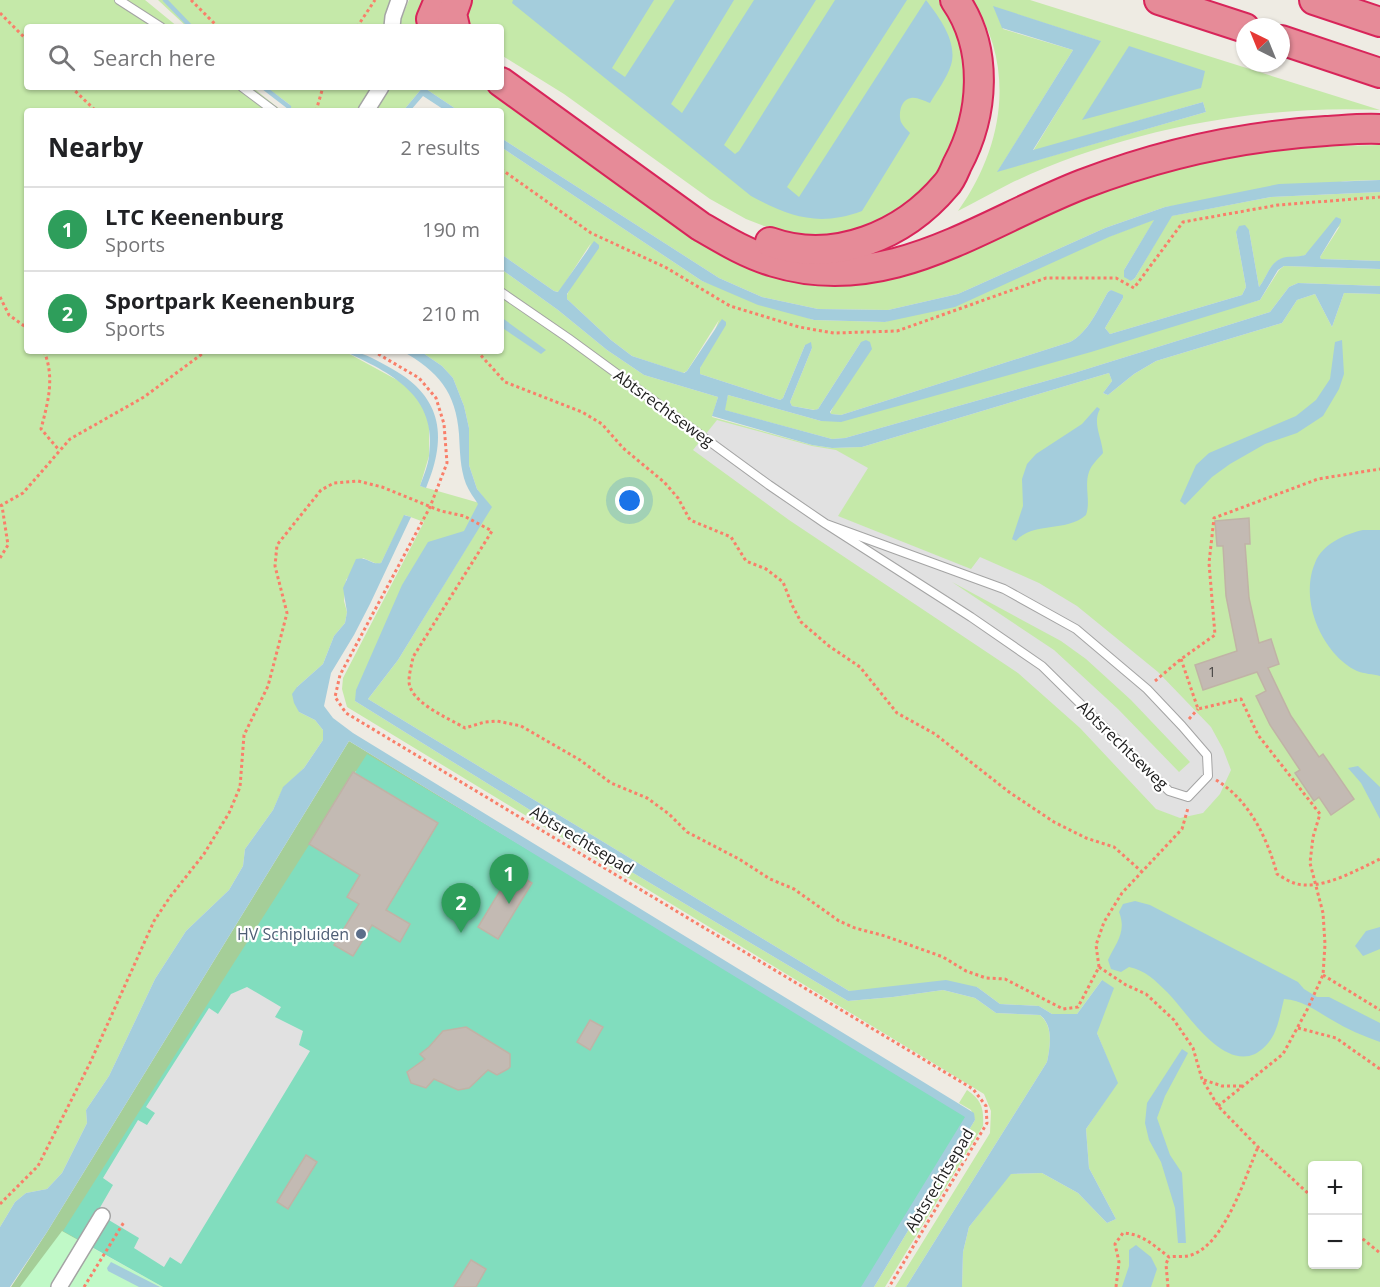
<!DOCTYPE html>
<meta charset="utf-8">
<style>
body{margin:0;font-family:"Open Sans",sans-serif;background:#f6f6f6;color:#202124}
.controls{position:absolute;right:18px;bottom:18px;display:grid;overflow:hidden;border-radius:6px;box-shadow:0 2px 4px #0004}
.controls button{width:54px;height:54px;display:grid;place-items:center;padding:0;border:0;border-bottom:2px solid #e0e0e0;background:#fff;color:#202124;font:30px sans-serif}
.compass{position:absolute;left:1236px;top:18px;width:54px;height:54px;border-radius:50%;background:#fff;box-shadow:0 2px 4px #0004;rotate:317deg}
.you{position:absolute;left:630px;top:501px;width:21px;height:21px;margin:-15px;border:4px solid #fff;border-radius:50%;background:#1a73e8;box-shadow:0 0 0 9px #1a73e833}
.badge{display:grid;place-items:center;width:39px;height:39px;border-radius:50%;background:#d93025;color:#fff;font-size:20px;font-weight:700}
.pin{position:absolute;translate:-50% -50px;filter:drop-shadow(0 2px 3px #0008)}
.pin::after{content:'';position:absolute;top:32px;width:21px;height:18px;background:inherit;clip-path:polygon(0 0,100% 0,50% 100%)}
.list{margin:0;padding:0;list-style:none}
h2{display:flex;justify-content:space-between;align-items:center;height:78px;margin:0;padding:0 24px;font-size:26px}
h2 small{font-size:20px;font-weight:400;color:#757577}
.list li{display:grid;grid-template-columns:39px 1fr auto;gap:18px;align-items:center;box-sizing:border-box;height:84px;padding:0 24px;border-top:2px solid #e0e0e0}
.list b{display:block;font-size:22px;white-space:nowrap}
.list p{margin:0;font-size:20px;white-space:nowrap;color:#757577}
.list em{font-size:20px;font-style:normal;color:#757577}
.icon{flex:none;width:33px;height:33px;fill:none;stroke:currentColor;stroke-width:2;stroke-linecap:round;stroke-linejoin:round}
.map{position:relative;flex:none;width:1380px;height:1287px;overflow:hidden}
.search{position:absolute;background:#fff;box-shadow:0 2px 4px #0004;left:24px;top:24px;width:480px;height:66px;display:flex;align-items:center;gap:15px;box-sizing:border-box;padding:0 21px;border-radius:6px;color:#757577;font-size:22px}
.panel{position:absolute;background:#fff;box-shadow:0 2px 4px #0004;left:24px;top:108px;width:480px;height:246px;border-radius:6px}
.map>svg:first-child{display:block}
.grass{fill:#c5e9a9;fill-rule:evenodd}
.forest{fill:#a5ce98}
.park{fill:#c0f9c7}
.pitch{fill:#81ddbe}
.parking{fill:#e1e1e1;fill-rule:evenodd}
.water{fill:#a4cddc}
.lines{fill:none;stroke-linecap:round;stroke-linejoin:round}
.stream{stroke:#a4cddc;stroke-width:4.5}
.building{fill:#c3bab3;stroke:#c0b3a6;stroke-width:1.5}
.service-casing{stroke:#a4a4a4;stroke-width:10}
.minor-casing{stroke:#a4a4a4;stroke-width:18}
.motorway-casing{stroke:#d8255a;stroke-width:32}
.path{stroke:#f97f6a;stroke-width:3;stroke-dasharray:3 3;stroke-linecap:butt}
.service{stroke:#fff;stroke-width:8}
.minor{stroke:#fff;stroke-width:15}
.motorway{stroke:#e68b98;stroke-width:28}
.service-dot{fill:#5c6f8a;stroke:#fff;stroke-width:2}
.labels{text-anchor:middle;stroke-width:4.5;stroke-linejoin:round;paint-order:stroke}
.number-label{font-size:14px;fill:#464442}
.street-label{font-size:16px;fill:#1d1d1d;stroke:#fff}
.service-label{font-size:16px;fill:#4e5e75;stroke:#fff;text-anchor:end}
</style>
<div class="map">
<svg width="1380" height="1287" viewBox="0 0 1380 1287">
<rect width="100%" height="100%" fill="#eeebe3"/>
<!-- grass -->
<g class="grass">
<path d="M 0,0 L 145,0 L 178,27 L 27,27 L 27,87 L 252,87 L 282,111 L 27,111 L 27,351 L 344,351 L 399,381 L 415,395 L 426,411 L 429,426 L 429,456 L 420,486 L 490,506 L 477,489 L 469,465 L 469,428 L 464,406 L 453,378 L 442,366 L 420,351 L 501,351 L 501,269 L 558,310 L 607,350 L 644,375 L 718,397 L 712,417 L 812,445 L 832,448 L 862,447 L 1109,373 L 1112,381 L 1103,393 L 1108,395 L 1134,374 L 1156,361 L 1282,323 L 1297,300 L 1315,294 L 1332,327 L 1344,293 L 1380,294 L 1380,1287 L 962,1287 L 963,1252 L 969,1227 L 1010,1174 L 1042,1173 L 1078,1193 L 1107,1223 L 1116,1219 L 1089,1168 L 1086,1129 L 1117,1083 L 1097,1033 L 1102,980 L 1077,1014 L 1052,1014 L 1039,1006 L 1000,1004 L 977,987 L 849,991 L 368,699 L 398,660 L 473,537 L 355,701 L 578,840 L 848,1001 L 893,997 L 943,990 L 975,998 L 996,1013 L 1040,1015 C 1054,1027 1050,1047 1047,1062 L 906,1287 L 895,1287 L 990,1133 L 991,1111 L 984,1094 L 347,707 L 342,689 L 343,678 L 424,522 L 405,515 L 381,563 L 377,564 L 363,558 L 346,580 L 344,601 L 347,612 L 345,623 L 334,636 L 323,664 L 297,687 L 299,712 L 315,720 L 323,730 L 323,740 L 304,768 L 283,788 L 273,810 L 245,849 L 243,866 L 229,890 L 186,931 L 155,979 L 109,1076 L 86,1110 L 87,1123 L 62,1173 L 47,1189 L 26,1193 L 15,1202 L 0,1227 ZM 1312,1166 L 1358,1166 L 1358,1264 L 1312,1264 Z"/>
<polygon points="158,0 392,0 386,26 374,27 187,27"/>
<polygon points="409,0 429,0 420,27 398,27"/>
<polygon points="467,0 940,0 960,41 967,75 963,117 941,170 928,187 885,219 851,232 821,236 792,234 777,231 746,219 710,199 564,94 501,55 501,27 470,27 465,6"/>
<path d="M 972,0 L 1030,0 L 1380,110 C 1258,104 1121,131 1011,183 C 993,192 976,202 958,211 C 1003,148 1017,68 972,0 ZM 994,7 L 1100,41 L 1033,151 L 1203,102 L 1206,112 L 998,171 L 1073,50 L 1003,29 Z"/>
<polygon points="266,87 375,87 359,111 293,111 289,104"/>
<polygon points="388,87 482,87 567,144 806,281 1066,206 1122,184 1229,156 1297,147 1380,145 1380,180 1347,181 1165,207 1105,228 958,294 888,310 818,309 762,297 719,278 501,138 501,111 459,111 423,87 403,111 373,111"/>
<path d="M 501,147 L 702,281 L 814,320 L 885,322 L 1155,219 L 1124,270 L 1131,281 L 1135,278 L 1171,216 L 1271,197 L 1380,192 L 1380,261 L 1321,259 L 1320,257 L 1340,226 L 1305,255 C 1298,258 1292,256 1285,258 C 1269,261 1268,277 1259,287 L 1249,230 L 1236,232 L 1246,287 L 1242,295 L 1110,334 L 1105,328 L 1123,298 L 1111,290 L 1108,292 C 1098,309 1088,333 1070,342 L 841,415 L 830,414 L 861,342 L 818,409 L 815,410 L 792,406 L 790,402 L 812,348 L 805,345 L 783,398 L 780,400 L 700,374 L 700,368 L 719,320 L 687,371 L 683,373 L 632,356 L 611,340 L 567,299 L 567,295 L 591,243 L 559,292 L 554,291 L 501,254 Z"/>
<polygon points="1284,266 1380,269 1380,286 1298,283 1289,287 1270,312 1074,373 845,438 832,439 724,410 728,395 821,421 1260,300 1279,270"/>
<path d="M 967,1090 C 982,1100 984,1109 983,1126 L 885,1287 L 874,1287 L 975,1120 L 971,1110 L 959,1103 Z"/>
</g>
<!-- forest -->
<polygon class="forest" points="349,741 658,929 363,768 355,772 230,976 113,1185 54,1287 11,1287 47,1232"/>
<!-- park -->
<polygon class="park" points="62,1231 163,1287 20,1287"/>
<!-- pitch -->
<polygon class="pitch" points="367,754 972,1113 863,1287 163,1287 63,1231"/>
<!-- parking -->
<g class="parking">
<path d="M 717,420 L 812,446 L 836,450 L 868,468 L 838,516 L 971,569 L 980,557 L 1039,583 L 1077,606 L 1158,672 L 1211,727 L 1223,749 L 1231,770 L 1220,794 L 1203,813 L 1180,818 L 1156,809 L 1080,728 L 1018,673 L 789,520 L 693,450 ZM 952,582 L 1061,641 L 1086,659 L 1131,700 L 1190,762 L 1179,772 L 1118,709 L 1054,650 Z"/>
<polygon points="247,987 281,1007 275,1017 303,1031 299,1045 310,1051 181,1264 170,1257 164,1267 134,1248 139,1238 102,1216 98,1211 113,1185 103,1178 138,1120 147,1125 155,1113 146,1107 209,1008 218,1014 231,994"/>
</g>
<!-- water -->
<g class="water">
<path d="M 513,0 L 654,0 L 612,68 L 625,77 L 675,0 L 734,0 L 671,104 L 682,113 L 754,0 L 816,0 L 724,145 L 735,154 L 739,151 L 835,0 L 907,0 L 787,187 L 799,197 L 926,0 C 939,17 958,42 951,65 C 947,78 937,91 930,103 C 924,101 917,97 911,98 C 901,99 898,114 901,122 C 903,126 907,130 910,133 L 862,211 C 819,227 789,217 751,196 L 512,3 Z"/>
<polygon points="993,6 1101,41 1033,150 1203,102 1206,112 997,172 1073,50 1002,28"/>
<polygon points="1129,46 1205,71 1201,88 1082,120"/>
<polygon points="423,87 459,111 446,111 423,96 410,111 403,111"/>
<polygon points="501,138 719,278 762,297 818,309 888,310 958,294 1105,228 1165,207 1279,184 1380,180 1380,192 1271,197 1172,216 1135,278 1131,281 1124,277 1124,270 1154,220 1109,237 955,307 885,322 814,320 758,305 702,281 501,147"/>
<path d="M 1336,217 L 1341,219 L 1341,222 L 1320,257 L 1321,259 L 1380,261 L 1380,269 L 1284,266 L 1278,270 L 1260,300 L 1091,352 L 841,422 L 821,421 L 728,395 L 725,410 L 832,439 L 845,438 L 1074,373 L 1270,312 L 1289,287 L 1298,283 L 1380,286 L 1380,294 L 1344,293 L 1332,327 L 1315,294 L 1297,300 L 1282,323 L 1156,361 L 1134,374 L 1108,395 L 1103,393 L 1112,381 L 1109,373 L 862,447 L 832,448 L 812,445 L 712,416 L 718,397 L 644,375 L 607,350 L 558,310 L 501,269 L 501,254 L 554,291 L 558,292 L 594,241 L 599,245 L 599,248 L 567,294 L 567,299 L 611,340 L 632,356 L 684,373 L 687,371 L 722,319 L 726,322 L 726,325 L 700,368 L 700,374 L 780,400 L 783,398 L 805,345 L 811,342 L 812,348 L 790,402 L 792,406 L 814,410 L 818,409 L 861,342 L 866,340 L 870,342 L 872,349 L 830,412 L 831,414 L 841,415 L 1070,342 C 1088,333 1098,309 1108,292 L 1111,290 L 1123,295 L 1123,298 L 1105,328 L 1110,334 L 1242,295 L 1246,287 L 1236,232 L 1239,226 L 1245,225 L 1249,230 L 1259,287 C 1266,279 1269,264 1280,259 C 1288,255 1297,258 1305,255 Z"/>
<polygon points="501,317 546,350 541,354 501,327"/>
<polygon points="1342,340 1344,374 1339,389 1323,416 1297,433 1265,444 1230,464 1212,477 1185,505 1180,501 1196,465 1209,453 1296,416 1316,400 1330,379 1335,342"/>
<path d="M 344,351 C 362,351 372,358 387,366 C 441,394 449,434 426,488 L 420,486 C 423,477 428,466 429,456 C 438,395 391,373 344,351 Z"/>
<path d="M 402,351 L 420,351 L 442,366 L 453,378 L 464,406 L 469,428 L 469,465 L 477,489 L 492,507 L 398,660 L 368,699 L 849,991 L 946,980 L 977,987 L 1000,1004 L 1039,1006 L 1052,1014 L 1077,1014 L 1102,980 L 1114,988 L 1097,1033 L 1118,1083 L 1086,1129 L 1089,1168 L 1116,1219 L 1107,1223 L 1078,1193 L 1042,1173 L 1011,1174 L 969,1227 L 963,1252 L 962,1287 L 906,1287 L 1047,1062 C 1050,1047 1054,1026 1040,1015 L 996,1013 L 975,998 L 943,990 L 893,997 L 848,1001 L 578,840 L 355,701 L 356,690 L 402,585 L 428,542 L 464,531 L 478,504 C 474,498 469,491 466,484 C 460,468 460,451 459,434 C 456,392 438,371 402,351 Z"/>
<path d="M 1097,407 L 1100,409 C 1092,423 1102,438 1103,453 C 1099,458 1091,465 1089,472 C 1084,486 1091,501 1086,515 C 1066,533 1033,521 1016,541 L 1012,539 L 1023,506 L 1022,479 L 1027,464 L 1036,454 L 1082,424 Z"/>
<path d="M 404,515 L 411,517 L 370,604 L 354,635 L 331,673 L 324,706 L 333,718 L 353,733 L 974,1113 L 975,1120 L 874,1287 L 861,1287 L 965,1117 L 349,741 L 47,1232 L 10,1287 L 0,1287 L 0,1227 L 15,1202 L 26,1193 L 47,1189 L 62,1173 L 87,1123 L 86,1110 L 109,1076 L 155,979 L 186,931 L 229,890 L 243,866 L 245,849 L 273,810 L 283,787 L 304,768 L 323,740 L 323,730 L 315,720 L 299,712 L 294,703 L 292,694 L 297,687 L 323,664 L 334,636 L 345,623 L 347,612 L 343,588 L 356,559 C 367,556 371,565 381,563 Z"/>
<path d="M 1363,530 L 1380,530 L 1380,676 C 1373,674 1364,674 1357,671 C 1322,654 1299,600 1315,563 C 1322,544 1345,534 1363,530 Z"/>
<polygon points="1358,766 1380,787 1380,819 1361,783 1348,768"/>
<path d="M 1135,901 L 1150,905 L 1298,982 L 1304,989 L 1317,997 L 1329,997 L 1380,1023 L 1380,1042 C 1363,1036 1347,1029 1332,1020 C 1316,1011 1303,1000 1284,999 C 1281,1011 1279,1023 1274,1034 C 1270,1042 1263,1050 1255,1054 C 1221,1069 1187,1012 1167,992 C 1156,981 1145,970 1129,967 L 1121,972 L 1111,969 L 1108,960 C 1116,943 1127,932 1119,912 L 1123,904 Z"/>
<polygon points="1380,927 1380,949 1363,956 1355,946 1366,931"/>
<polygon points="1182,1049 1188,1053 1165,1096 1157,1118 1170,1155 1182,1173 1186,1243 1178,1243 1175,1208 1161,1162 1149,1140 1145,1123 1147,1103"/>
<polygon points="1136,1245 1151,1257 1157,1269 1151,1287 1122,1287 1129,1266 1129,1250"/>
<polygon points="111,1262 160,1287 139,1287 108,1271 107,1268"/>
</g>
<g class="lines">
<!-- stream -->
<g class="stream">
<polyline points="165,0 191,27"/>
<polyline points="263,87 289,107"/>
</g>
</g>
<!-- building -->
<g class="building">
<polygon points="1249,518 1250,544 1245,544 1249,598 1259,643 1271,639 1279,664 1268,668 1291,716 1319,757 1323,754 1354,799 1331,815 1319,797 1314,801 1295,773 1300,770 1270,725 1256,696 1266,691 1257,672 1203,690 1195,665 1237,651 1226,596 1223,546 1217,546 1215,521"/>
<polygon points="353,772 438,823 386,910 410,924 400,942 372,925 353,956 334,945 359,904 347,897 360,875 309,844"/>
<polygon points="512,871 532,883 498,939 478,927"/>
<polygon points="590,1020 603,1027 590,1050 577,1042"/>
<polygon points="466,1027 510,1054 510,1067 508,1069 497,1075 488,1070 469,1088 458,1090 434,1079 426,1088 411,1083 407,1072 425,1059 420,1054 429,1047 443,1031"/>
<polygon points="306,1155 317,1162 288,1209 277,1202"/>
<polygon points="471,1260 486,1269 476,1287 454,1287"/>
</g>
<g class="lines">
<!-- service casing -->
<g class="service-casing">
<g id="service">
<polyline points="119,0 161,27"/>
<polyline points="242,87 274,111"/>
<polyline points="501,292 568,338 769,485 826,524 971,617 1042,666 1169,791 1188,797 1208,776 1207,755 1182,726 1147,689 1076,629 1004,589 826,524"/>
</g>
</g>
<!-- minor casing -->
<g class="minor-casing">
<g id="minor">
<polyline points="392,27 393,17 399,0"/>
<polyline points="366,111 381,87"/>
<polyline points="59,1287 102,1216"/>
</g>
</g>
<!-- motorway casing -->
<g class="motorway-casing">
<g id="motorway">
<polyline points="1159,0 1245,28"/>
<polyline points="1314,0 1380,22"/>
<polyline points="433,27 431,19 439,0"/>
<polyline points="455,27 452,14 457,0"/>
<polyline points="1281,40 1380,73"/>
<path d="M 501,82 L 700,226 C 724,240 747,254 774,262 C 888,297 982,223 1083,184 C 1161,154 1242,136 1326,131 C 1344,130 1362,128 1380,129"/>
<path d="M 770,242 C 834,265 904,235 946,185 C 951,180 954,172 957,165 C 984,115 989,49 955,0"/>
</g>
</g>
<!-- path -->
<g class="path">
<polyline points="191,0 218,27"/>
<polyline points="0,13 27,40"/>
<polyline points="357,27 375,0"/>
<polyline points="71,87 96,111"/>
<polyline points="316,111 323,87"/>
<polyline points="501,169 591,233 665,267 730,306 799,327 834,333 897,331 1046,278 1116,278 1134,288 1183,222 1278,205 1380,197"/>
<polyline points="0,297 9,315 27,328"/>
<path d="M 44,351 C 55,378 48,402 41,429 L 59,450"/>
<polyline points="373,351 419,378 436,398 444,424 447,463 430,507 340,675 335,697 346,713 973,1089 986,1106 987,1123 889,1287"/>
<polyline points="477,351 505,382 582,412 602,424 623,448 664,482 678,498 690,520 731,537 746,561 766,569 783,582 792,605 801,622 829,646 860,667 897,713 935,734 1009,792 1054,822 1086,838 1114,847 1141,871"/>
<polyline points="0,506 23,493 70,439 144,397 206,351"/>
<polyline points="0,558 8,545 2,506"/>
<polyline points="1181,659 1198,709 1241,699 1258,735 1320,814 1313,837 1310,863 1323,913 1325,944 1323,975 1307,1010 1283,1054 1218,1106"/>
<polyline points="1155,681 1181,659 1215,635 1209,563 1214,518 1318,479 1380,469"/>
<polyline points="1189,719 1198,709"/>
<path d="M 1216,780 C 1249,800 1267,837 1277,874 C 1282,877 1288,881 1294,883 C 1319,892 1357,870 1380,859"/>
<polyline points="1099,967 1126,985 1146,994 1174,1020 1193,1048 1202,1079 1218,1106 1258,1147 1312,1197"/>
<polyline points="1323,975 1380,1010"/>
<polyline points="1298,1028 1336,1038 1380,1069"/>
<polyline points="1204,1080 1222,1086 1244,1086"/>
<path d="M 0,1204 L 38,1166 L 90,1063 L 154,921 L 170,897 L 204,854 L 229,813 L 240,787 L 244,735 L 268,686 L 287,613 L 275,566 L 277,545 L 321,490 L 334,483 L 358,481 L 382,487 L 441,511 L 464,516 L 492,531 L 413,657 C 412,664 409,673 409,681 C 409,702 448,718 465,728 L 485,722 L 497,721 L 521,726 L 580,760 L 611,783 L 647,798 L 669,814 L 687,832 L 739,859 L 770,879 L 794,889 L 839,921 L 855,928 L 885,936 L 943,957 L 966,971 L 986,978 L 1005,979 L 1063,1009 L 1078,1007 L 1099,967 L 1096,945 L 1104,922 L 1122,893 L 1182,829 L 1188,808"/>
<polyline points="1358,1235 1380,1253"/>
<polyline points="84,1287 124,1222"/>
<path d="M 1116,1287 L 1119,1262 L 1115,1244 L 1123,1233 C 1143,1234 1153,1245 1169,1257 C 1175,1256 1182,1257 1188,1256 C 1224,1248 1245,1177 1258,1147"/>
<polyline points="1168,1287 1166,1264 1169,1257"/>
</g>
<!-- service -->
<use href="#service" class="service"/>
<!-- minor -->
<use href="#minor" class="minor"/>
<!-- motorway -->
<use href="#motorway" class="motorway"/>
</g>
<!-- markers -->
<circle class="service-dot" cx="361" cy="934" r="6"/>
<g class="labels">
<!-- number labels -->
<g class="number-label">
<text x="1212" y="677">1</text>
</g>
<!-- street labels -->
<g class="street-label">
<text transform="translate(664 408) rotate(36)" y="6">Abtsrechtseweg</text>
<text transform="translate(1123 745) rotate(44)" y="6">Abtsrechtseweg</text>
<text transform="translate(582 840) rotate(31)" y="6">Abtsrechtsepad</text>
<text transform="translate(939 1180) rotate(-59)" y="6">Abtsrechtsepad</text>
</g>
<!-- service labels -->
<g class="service-label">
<text x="349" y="940">HV Schipluiden</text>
</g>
</g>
</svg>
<div class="controls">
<button>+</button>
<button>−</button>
</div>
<svg class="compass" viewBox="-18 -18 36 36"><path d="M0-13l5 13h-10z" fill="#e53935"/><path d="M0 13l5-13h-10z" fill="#757577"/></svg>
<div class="you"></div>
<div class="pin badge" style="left:509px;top:904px;background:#2e9e5b">1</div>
<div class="pin badge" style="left:461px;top:933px;background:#2e9e5b">2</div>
<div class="search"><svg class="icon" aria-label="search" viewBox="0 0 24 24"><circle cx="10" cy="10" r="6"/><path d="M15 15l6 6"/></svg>Search here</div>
<section class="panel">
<h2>Nearby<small>2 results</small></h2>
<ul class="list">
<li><span class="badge" style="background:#2e9e5b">1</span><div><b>LTC Keenenburg</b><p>Sports</p></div><em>190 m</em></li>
<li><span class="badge" style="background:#2e9e5b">2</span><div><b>Sportpark Keenenburg</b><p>Sports</p></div><em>210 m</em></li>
</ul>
</section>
</div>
